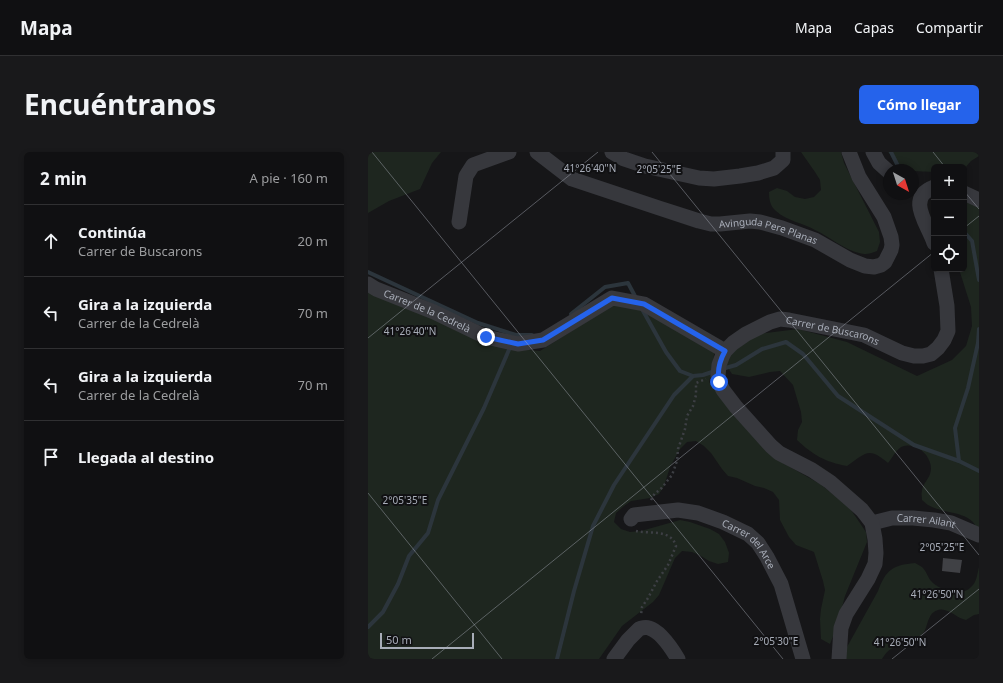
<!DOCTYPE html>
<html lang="es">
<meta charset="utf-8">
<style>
body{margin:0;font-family:"Noto Sans",sans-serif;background:#19191b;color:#f1f3f6}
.controls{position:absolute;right:12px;top:12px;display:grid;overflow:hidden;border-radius:6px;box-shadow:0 2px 6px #0003}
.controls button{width:36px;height:36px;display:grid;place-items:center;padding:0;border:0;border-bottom:1px solid #303032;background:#101012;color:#f1f3f6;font:20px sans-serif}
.compass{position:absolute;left:515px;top:12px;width:36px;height:36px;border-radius:50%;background:#101012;box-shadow:0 2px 6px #0003;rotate:141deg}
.scale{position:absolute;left:12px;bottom:10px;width:94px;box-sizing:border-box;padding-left:4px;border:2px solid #a8adb8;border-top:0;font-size:11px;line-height:14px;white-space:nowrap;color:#a8adb8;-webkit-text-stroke:3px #111113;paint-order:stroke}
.stop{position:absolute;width:12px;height:12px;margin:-9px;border:3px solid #2563eb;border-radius:50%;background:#fff}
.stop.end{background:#2563eb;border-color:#fff;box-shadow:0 1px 4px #0008}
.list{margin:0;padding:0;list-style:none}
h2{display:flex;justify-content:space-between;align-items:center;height:52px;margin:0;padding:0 16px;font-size:17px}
h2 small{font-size:13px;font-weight:400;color:#9c9d9f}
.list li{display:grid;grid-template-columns:26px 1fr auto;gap:12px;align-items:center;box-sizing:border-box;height:72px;padding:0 16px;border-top:1px solid #303032}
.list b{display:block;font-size:15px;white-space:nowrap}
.list p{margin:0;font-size:13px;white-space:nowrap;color:#9c9d9f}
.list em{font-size:13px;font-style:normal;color:#9c9d9f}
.icon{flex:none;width:22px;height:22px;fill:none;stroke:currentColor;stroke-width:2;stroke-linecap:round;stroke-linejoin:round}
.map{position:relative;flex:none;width:611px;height:507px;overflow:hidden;border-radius:6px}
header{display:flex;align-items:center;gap:24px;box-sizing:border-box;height:56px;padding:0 20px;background:#101012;border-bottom:1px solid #303032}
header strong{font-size:19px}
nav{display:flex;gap:22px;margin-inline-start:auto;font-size:14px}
.intro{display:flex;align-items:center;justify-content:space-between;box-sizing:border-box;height:96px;padding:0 24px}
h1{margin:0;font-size:28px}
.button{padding:10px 18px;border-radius:6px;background:#2563eb;color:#fff;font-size:14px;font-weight:700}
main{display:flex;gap:24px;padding:0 24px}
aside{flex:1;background:#101012;border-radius:6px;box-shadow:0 2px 6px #0003}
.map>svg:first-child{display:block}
.green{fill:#1e261f}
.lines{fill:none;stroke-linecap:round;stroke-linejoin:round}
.stream{stroke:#2c353c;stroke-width:4}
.building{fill:#404145}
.path{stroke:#3d3f44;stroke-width:2.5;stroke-dasharray:2 3;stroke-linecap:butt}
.minor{stroke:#37383d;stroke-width:15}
.route{stroke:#2563eb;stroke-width:5}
.ticks{fill:none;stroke:#a8adb8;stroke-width:1;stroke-opacity:0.45}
.labels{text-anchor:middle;stroke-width:4;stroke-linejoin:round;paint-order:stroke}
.street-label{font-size:10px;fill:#a8adb8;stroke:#111113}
.ticks-label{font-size:10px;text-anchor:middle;fill:#a8adb8;stroke:#111113;stroke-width:4;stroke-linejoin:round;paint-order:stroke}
</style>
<header>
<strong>Mapa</strong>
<nav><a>Mapa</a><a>Capas</a><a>Compartir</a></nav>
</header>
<div class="intro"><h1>Encuéntranos</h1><a class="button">Cómo llegar</a></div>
<main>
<aside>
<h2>2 min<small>A pie · 160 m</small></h2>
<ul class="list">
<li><svg class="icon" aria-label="ahead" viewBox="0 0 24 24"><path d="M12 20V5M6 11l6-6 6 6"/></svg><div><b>Continúa</b><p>Carrer de Buscarons</p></div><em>20 m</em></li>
<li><svg class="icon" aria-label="left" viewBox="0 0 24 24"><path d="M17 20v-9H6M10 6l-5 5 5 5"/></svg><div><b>Gira a la izquierda</b><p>Carrer de la Cedrelà</p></div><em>70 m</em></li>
<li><svg class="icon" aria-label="left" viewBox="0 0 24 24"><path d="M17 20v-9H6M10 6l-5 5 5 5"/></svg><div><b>Gira a la izquierda</b><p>Carrer de la Cedrelà</p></div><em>70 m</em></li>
<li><svg class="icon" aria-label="arrive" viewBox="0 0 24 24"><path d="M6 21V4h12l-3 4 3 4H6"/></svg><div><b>Llegada al destino</b></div></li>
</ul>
</aside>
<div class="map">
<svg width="611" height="507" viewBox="0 0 611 507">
<rect width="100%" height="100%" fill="#161618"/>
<!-- green -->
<g class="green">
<polygon points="0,0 73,0 64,11 52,37 21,49 0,61"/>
<path d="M 433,0 L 473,0 L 476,11 L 511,80 L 512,90 L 509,99 C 501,102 499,103 491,101 C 475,97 462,85 447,78 C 435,71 419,69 408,59 C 402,54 401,47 401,40 L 409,36 L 419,39 L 427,45 L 437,47 L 446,45 L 453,38 L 452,28 L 447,20 Z"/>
<polygon points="520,0 611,0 611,4 603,9 596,17 596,15 566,15 566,20 545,19 545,18 538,18 530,12"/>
<path d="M 596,42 L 611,51 L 611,382 C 606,358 579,363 562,354 C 559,353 557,350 554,348 C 554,345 553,342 554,339 C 554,333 560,328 562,322 C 566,311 557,298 547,295 C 531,289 528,301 520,311 C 500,294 498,301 479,314 C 457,310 445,303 429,288 L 430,278 L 434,270 L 433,260 L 425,233 L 412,219 L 402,220 L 381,225 L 364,222 L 358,213 L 359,204 L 390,182 L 430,177 L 479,190 L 549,224 L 584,208 L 598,194 L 604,174 L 603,155 L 591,117 L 596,117 Z"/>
<path d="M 0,137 L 149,197 L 172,199 L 246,152 L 273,156 L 347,197 C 345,204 346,214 344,220 C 343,224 342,226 341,230 L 372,267 L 415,311 L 452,332 L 481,355 L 498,380 L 499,390 L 477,444 L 469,474 L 462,492 L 453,487 L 452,467 L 453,457 L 457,438 L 455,429 L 446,400 L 428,393 L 421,385 L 412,368 L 411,348 L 405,340 L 396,336 L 387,334 L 369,326 L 360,324 L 354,317 L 343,301 L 336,294 L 328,289 L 319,290 L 312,297 L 302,315 L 296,334 L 291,342 L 282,346 L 263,349 L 256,354 L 248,361 L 246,370 L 253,377 L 262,380 L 273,379 L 312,368 L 322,370 L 342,377 L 351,382 L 357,390 L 361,401 L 360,410 L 350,412 L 341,409 L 333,404 L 324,400 L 314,399 L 307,406 L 291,443 L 285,450 L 254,474 L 231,507 L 0,507 Z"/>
<path d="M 547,411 C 549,412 553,414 555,416 C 559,420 560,427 565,431 C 574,439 594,445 603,435 C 609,430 609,422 611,415 L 611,462 L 606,463 L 598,468 C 588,466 580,455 570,458 C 561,460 560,471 557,478 C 556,481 553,483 551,485 C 548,488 544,493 539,495 C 537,496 533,495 530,495 C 522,495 518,501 514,507 L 477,507 L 479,495 L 510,439 C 518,418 524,413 547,411 Z"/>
</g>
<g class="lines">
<!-- stream -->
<g class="stream">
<polyline points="523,0 532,18"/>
<polyline points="596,80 604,89 611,128"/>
<polyline points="0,120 110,171 148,183 164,183"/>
<polyline points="274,157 298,200 312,219 325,224 335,223 347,219"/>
<polyline points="203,162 237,135 260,131 268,146"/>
<polyline points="354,217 368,213 394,197 418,190 435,202 470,244 546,293 591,309 611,319"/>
<polyline points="591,309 587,276 600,236 610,191 611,177"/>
<polyline points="0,475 15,460 30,432 41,404 60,381 70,348 116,256 143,193"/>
<polyline points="189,507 206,439 225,374 246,333 306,243 325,224"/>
</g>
</g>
<!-- building -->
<polygon class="building" points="575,406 594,408 592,421 574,419"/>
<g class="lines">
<!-- path -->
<g class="path">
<polyline points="283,348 287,341 292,338 304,323 309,309 310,297 317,277 319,264 325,254 328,243 328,231 338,227"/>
<path d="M 268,379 C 282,382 303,377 308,394 L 300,413 L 289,429 L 280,446 L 274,455 L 273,463"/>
</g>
<!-- minor -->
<g class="minor">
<path id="s1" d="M 169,0 L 204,27 L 291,56 L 331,69 L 343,72 L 352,72 L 382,69 L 392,70 L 414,76 L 447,88 L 482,108 L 497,114 L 506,115 L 513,113 L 517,110 L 523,98 L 524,93 L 523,85 L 516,65 L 491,25 L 481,0"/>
<polyline points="244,0 256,7 277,14 331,26 346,27 372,24 390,21 406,16 415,8 415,0"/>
<polyline points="505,0 511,11 521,20"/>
<path d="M 566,35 C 537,46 560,72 566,91"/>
<polyline points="596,41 611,48"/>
<polyline points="91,70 98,24 105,13 141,0"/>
<path id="s2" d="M 0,132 L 8,137 L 66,160 L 118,185 L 150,192 L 175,188 L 244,146 L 276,152 L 357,199"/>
<path id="s3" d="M 263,367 L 266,363 L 310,358 L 330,361 L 355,370 L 380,382 L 390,391 L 399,405 L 413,432 L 435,507"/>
<path id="s4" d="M 504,371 L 524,366 L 545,366 L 566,368 L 583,371 L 611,383"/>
<path d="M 246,507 L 260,488 L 271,477 C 273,476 278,475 281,476 C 292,479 304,497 310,507"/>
<path id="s5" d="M 471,507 L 473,476 L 478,462 L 500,427 L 507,412 L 508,401 L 507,387 L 504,371 L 494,358 L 462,330 L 444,318 L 411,301 L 403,294 L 368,255 L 355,238 L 351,230 L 350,224 L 351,213 L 354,205 L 357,199 L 365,191 L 378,182 L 402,170 L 412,167 L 421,168 L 496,183 L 534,201 L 546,204 L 555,204 L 563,202 L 570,196 L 576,188 L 580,179 L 579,154 L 573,117"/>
</g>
</g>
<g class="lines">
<!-- route -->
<path class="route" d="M 118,185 L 150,192 L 175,188 L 244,146 L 276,152 L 357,199 C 352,208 349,219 351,230"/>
</g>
<!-- ticks -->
<path class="ticks" d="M 4,0 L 415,507M 284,0 L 611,403M 565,0 L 577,15M 596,39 L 611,57M 596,76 L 611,64M 0,186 L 230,0M 0,341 L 134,507M 64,507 L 566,100M 524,507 L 611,437"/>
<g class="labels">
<!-- street labels -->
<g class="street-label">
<text dy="4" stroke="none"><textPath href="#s1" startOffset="249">Avinguda Pere Planas</textPath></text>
<text dy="4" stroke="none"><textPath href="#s2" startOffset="65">Carrer de la Cedrelà</textPath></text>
<text dy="4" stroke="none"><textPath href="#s5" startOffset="507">Carrer de Buscarons</textPath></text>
<text dy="4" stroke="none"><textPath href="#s4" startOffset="55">Carrer Ailant</textPath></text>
<text dy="4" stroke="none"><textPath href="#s3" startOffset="131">Carrer del Arce</textPath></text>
</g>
</g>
<g class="ticks-label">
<text x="222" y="20">41°26'40"N</text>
<text x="291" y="21">2°05'25"E</text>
<text x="42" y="183">41°26'40"N</text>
<text x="37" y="352">2°05'35"E</text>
<text x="574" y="399">2°05'25"E</text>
<text x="569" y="446">41°26'50"N</text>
<text x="408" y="493">2°05'30"E</text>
<text x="532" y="494">41°26'50"N</text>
</g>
</svg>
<div class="controls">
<button>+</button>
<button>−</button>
<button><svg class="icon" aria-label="locate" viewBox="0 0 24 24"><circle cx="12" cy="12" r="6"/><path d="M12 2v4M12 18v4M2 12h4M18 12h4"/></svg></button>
</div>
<svg class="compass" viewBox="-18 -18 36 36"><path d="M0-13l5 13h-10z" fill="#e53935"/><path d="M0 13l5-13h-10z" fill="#9c9d9f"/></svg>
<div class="scale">50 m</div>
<div class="stop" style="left:351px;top:230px"></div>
<div class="stop end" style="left:118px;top:185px"></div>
</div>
</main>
